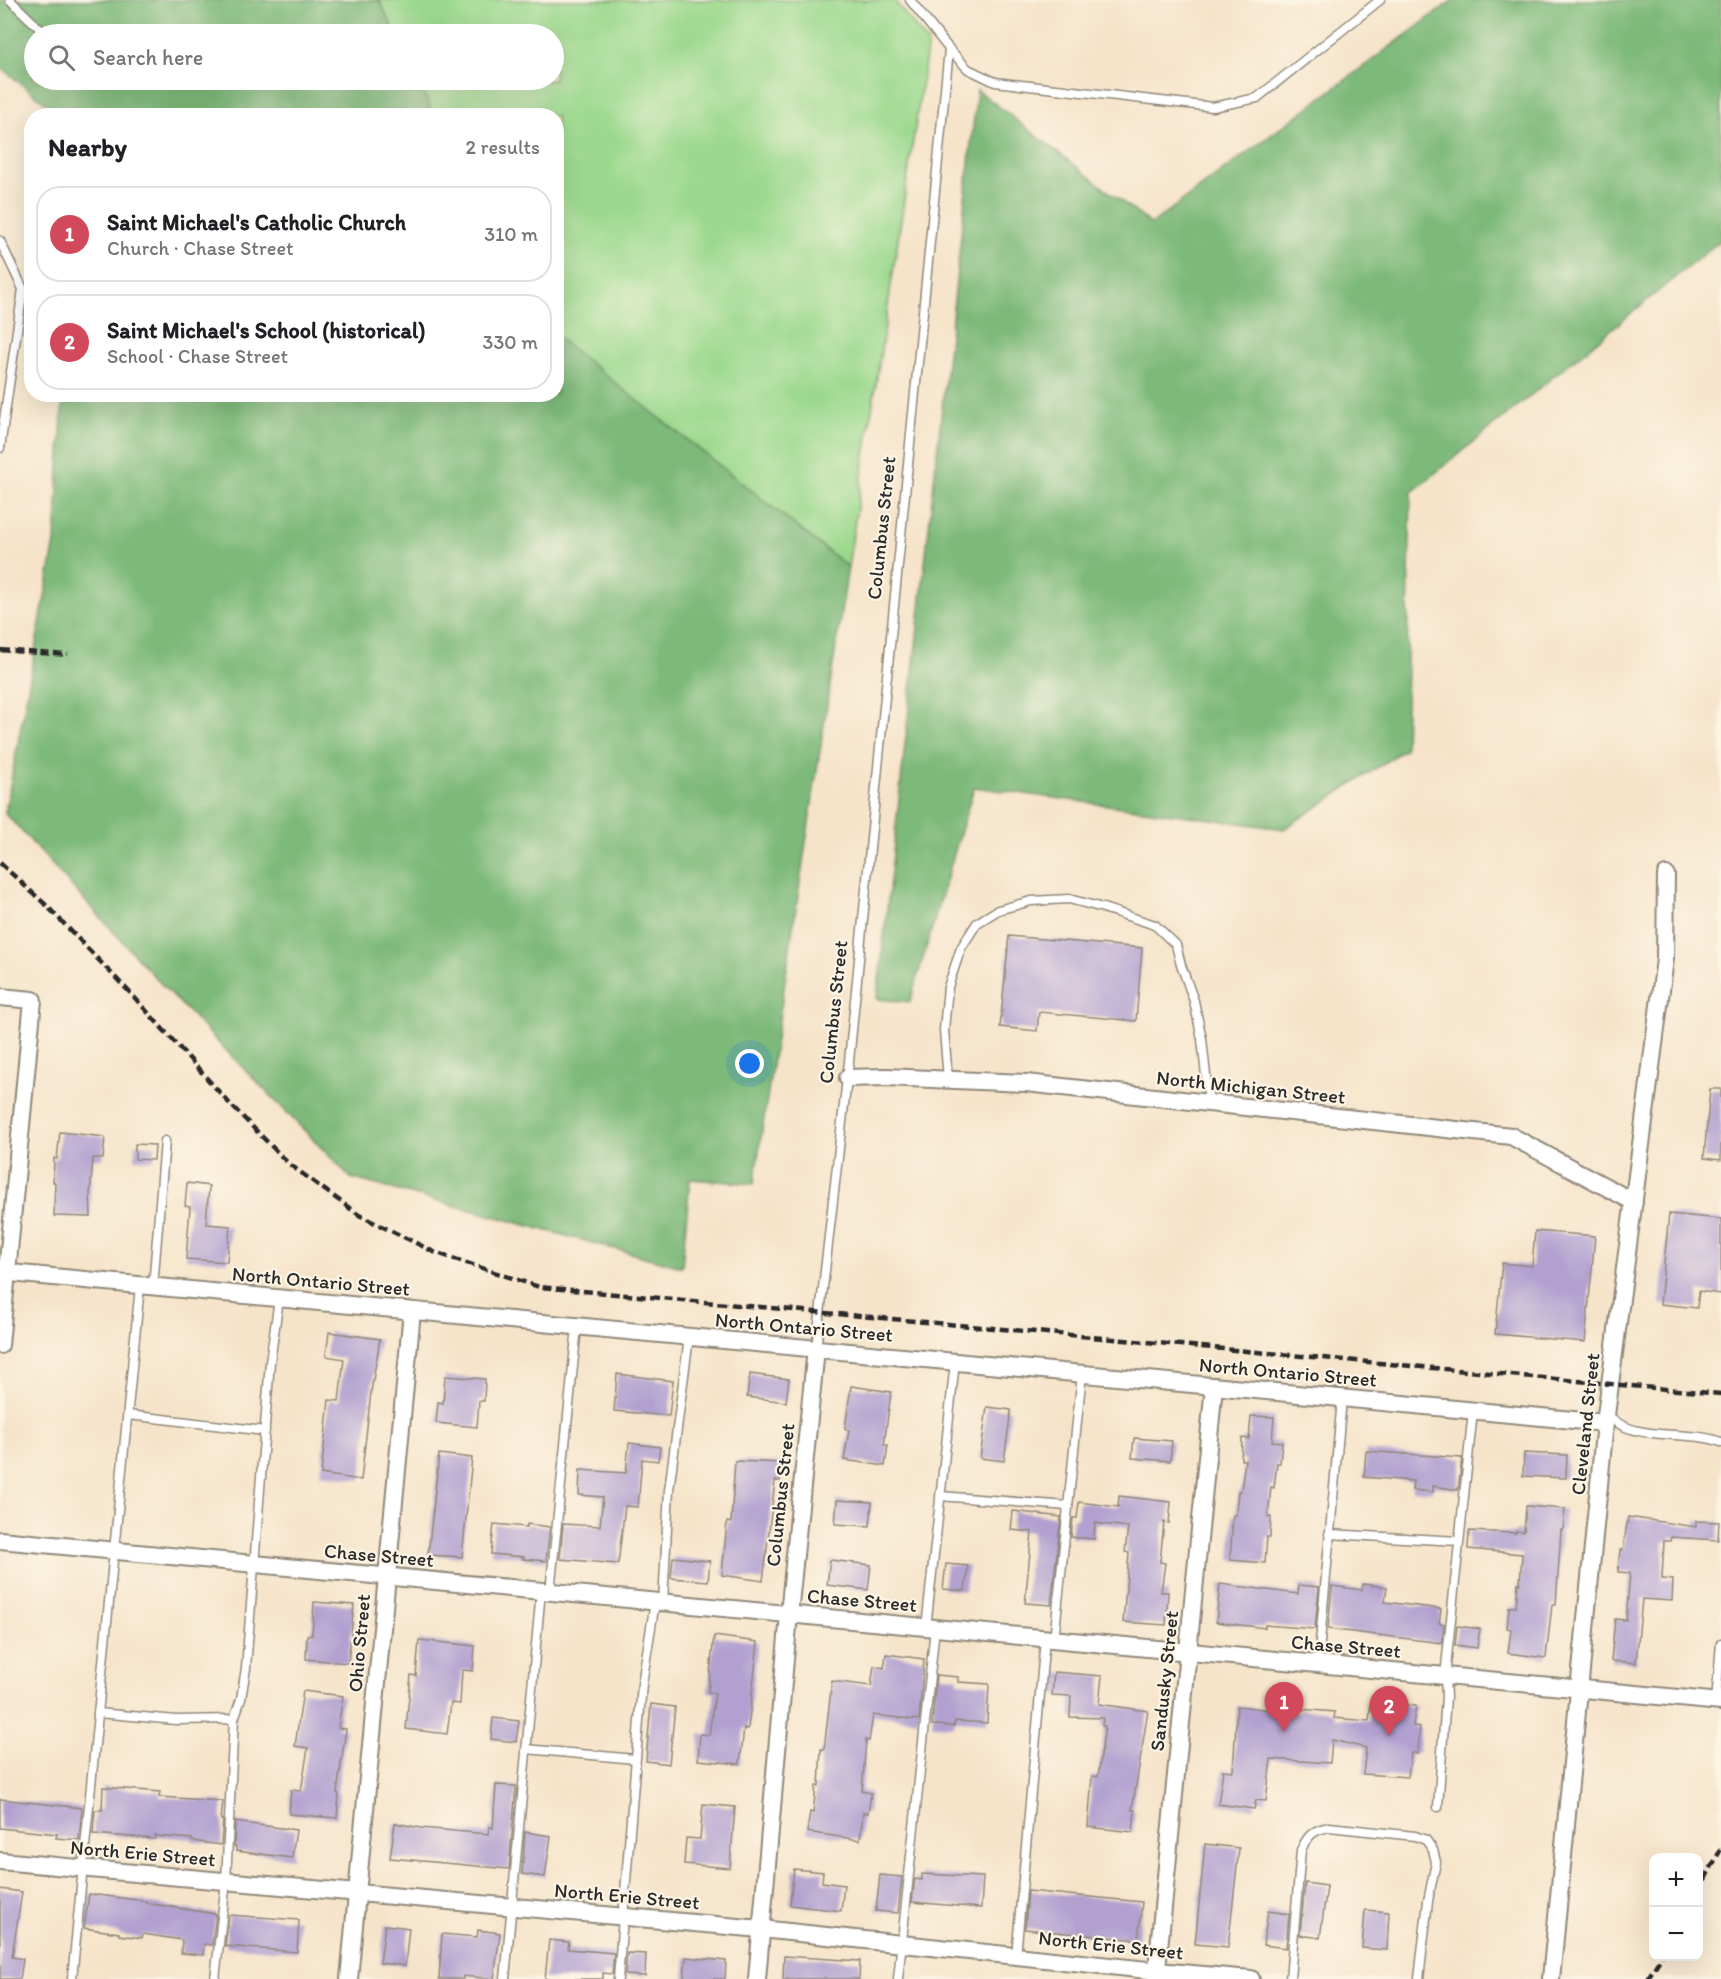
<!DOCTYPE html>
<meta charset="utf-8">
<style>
body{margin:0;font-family:Itim,sans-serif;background:#f6f6f6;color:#202124}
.controls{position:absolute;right:18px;bottom:18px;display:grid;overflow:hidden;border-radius:12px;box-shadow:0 6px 24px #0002}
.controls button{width:54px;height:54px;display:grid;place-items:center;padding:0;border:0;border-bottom:2px solid #e0e0e0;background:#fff;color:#202124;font:30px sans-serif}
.you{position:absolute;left:750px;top:1064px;width:21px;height:21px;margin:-15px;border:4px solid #fff;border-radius:50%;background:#1a73e8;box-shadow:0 0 0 9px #1a73e833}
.badge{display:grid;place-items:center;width:39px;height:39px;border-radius:50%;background:#d1495b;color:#fff;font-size:20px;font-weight:700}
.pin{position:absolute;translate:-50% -50px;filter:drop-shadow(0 2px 3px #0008)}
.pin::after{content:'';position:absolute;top:32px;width:21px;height:18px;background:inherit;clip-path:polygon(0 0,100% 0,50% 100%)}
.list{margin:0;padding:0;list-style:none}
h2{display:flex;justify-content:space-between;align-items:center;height:78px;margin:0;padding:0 24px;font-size:26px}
h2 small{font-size:20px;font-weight:400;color:#757577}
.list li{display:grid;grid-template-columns:39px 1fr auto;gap:18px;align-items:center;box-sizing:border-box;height:96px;margin:0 12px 12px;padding:0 12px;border:2px solid #e0e0e0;border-radius:24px}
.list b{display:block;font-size:22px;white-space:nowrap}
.list p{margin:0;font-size:20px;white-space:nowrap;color:#757577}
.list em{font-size:20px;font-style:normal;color:#757577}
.icon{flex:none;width:33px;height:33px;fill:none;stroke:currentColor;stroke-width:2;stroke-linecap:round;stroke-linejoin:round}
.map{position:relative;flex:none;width:1721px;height:1979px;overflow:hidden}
.search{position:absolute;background:#fff;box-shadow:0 6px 24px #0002;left:24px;top:24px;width:540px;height:66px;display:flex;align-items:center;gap:15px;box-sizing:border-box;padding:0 21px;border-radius:33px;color:#757577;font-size:22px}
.panel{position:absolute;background:#fff;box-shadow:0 6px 24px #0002;left:24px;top:108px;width:540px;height:294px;border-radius:24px}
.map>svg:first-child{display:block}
.green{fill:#9cd98e;stroke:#64825c;stroke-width:1.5}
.forest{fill:#7db979;stroke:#547252;stroke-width:1.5}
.building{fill:#b1a0d0}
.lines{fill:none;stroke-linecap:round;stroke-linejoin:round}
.service-casing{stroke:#90887a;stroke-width:11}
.minor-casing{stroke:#90887a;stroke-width:20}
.service{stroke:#fff;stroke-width:8}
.minor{stroke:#fff;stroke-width:16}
.rail{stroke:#2b2b2b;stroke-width:4.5;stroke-dasharray:9 4.5;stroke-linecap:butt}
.labels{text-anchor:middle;stroke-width:4.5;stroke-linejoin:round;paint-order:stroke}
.street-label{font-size:20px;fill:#2b2b2b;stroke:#fcf5e5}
</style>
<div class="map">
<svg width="1721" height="1979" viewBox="0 0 1721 1979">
<rect width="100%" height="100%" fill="#fcf5e5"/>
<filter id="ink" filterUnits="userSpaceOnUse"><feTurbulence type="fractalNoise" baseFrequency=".0167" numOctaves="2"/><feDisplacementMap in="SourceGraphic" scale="12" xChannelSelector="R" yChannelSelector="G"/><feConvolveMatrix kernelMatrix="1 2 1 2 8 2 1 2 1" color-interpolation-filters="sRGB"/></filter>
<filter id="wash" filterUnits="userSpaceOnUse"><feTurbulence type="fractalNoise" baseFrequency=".008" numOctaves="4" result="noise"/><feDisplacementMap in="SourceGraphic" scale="24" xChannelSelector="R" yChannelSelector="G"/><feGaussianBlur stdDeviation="1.35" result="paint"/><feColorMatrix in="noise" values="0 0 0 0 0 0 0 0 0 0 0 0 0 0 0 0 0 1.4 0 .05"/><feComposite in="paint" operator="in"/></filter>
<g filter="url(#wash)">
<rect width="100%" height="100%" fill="#f6e4ca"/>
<!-- green -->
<polygon class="green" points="379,0 894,0 928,43 848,567 557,337 556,116 434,115 417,80 554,80 554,34 396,34"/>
<!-- forest -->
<g class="forest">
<polygon points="0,0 379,0 396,34 34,34 34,80 417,80 434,115 61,115 0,67"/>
<polygon points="1453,0 1721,0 1721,240 1411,493 1405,749 1284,829 974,787 910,1002 877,999 977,90 1151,224"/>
<polygon points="557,337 848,567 754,1184 690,1179 682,1267 351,1178 163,986 5,813 55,542 63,395 556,394"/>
</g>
<g id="blocks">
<!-- building -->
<g class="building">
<polygon points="1009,936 1142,948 1136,1021 1039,1012 1037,1031 1000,1027"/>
<polygon points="1710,1089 1721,1089 1721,1160 1704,1158"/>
<polygon points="60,1132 105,1137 103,1159 93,1158 90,1195 91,1217 54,1216 55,1182 53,1182 54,1158 57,1159"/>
<polygon points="135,1144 155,1145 154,1160 135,1159"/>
<polygon points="187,1183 209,1186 206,1224 230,1226 227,1262 186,1259 190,1207 185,1206"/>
<polygon points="1669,1214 1721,1219 1721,1294 1699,1291 1697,1308 1660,1304"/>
<polygon points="1535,1231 1595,1236 1585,1342 1495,1334 1502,1263 1532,1266"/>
<polygon points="329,1332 380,1339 371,1392 361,1480 321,1474 329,1400 339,1401 344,1359 326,1356"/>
<polygon points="617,1374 673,1381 669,1416 614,1411"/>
<polygon points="750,1374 789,1379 786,1402 747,1397"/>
<polygon points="445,1376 485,1379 484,1401 479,1401 477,1427 436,1423 438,1402 443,1403"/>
<polygon points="851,1386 891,1392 884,1445 888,1445 885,1466 844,1460 849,1430 845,1429"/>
<polygon points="987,1407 1011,1410 1004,1461 980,1458"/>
<polygon points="1251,1416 1274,1417 1272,1441 1282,1442 1280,1463 1277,1463 1274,1488 1271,1487 1268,1517 1271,1517 1270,1537 1267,1537 1265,1563 1230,1560 1233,1515 1236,1515 1238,1491 1241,1491 1245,1460 1241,1460 1242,1438 1249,1439"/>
<polygon points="1134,1438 1172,1441 1170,1461 1132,1458"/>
<polygon points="629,1443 660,1447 658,1461 642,1459 638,1507 625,1506 618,1564 560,1559 563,1524 600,1526 603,1497 579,1495 580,1470 626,1473"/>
<polygon points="1366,1451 1462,1458 1458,1490 1433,1486 1433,1492 1412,1490 1413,1481 1364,1477"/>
<polygon points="1524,1453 1567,1455 1566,1478 1523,1476"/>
<polygon points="439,1454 472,1458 462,1557 428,1555"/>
<polygon points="735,1461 781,1463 780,1481 775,1481 763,1581 722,1575 727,1522 731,1523"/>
<polygon points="1119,1496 1171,1502 1169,1523 1164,1522 1160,1562 1165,1563 1161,1592 1168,1592 1166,1625 1123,1622 1129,1553 1125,1552 1128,1527 1095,1523 1094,1539 1071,1537 1073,1518 1077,1518 1079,1502 1118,1507"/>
<polygon points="837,1500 872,1502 870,1526 835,1524"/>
<polygon points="1526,1506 1565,1509 1563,1530 1561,1530 1556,1605 1552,1605 1546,1658 1508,1653 1511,1629 1507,1628 1509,1607 1516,1607 1518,1583 1520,1584 1522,1554 1468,1549 1469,1531 1516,1533 1516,1531 1524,1532"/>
<polygon points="1013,1511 1061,1517 1051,1605 1025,1603 1032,1532 1011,1530"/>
<polygon points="1628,1517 1696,1527 1696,1521 1719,1522 1718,1540 1671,1537 1670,1541 1664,1541 1662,1579 1673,1580 1672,1601 1642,1599 1636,1663 1611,1661 1615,1619 1626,1620 1630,1573 1618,1572 1620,1550 1623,1550"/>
<polygon points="494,1524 527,1527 527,1524 550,1527 546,1561 523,1559 524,1557 491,1554"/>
<polygon points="673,1557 710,1561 708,1581 671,1578"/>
<polygon points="830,1560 871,1565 868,1590 827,1585"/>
<polygon points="946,1564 968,1566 965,1591 943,1589"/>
<polygon points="1220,1584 1298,1594 1299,1585 1319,1587 1315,1629 1265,1625 1265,1628 1216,1622"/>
<polygon points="1363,1584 1387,1587 1385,1602 1441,1609 1439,1623 1444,1624 1442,1643 1328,1629 1332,1586 1362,1590"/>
<polygon points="314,1602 354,1605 348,1663 306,1659 307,1635 312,1635"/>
<polygon points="1457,1626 1480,1629 1477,1648 1455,1645"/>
<polygon points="714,1636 758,1642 748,1729 744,1728 740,1764 698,1760 700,1734 709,1735 715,1693 708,1692"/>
<polygon points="419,1640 475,1646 473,1671 462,1670 460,1704 451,1703 447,1734 406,1729 411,1675 416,1676"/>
<polygon points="886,1654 924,1659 919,1720 873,1715 869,1741 866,1740 862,1791 871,1793 868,1813 863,1812 860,1840 807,1832 810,1812 813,1813 816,1786 819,1786 821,1749 824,1750 832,1681 871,1686 874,1666 884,1668"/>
<polygon points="1054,1672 1102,1676 1099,1704 1148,1711 1132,1810 1135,1810 1133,1832 1088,1827 1092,1776 1098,1777 1105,1726 1102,1726 1103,1718 1070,1717 1071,1696 1052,1695"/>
<polygon points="936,1675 958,1677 958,1682 989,1684 987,1723 955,1721 954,1726 932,1725"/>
<polygon points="303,1691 343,1696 338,1728 346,1729 337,1793 339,1794 337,1818 289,1814 291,1790 301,1791 308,1748 295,1746"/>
<polygon points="1371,1702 1416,1706 1413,1726 1420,1727 1418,1753 1411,1753 1408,1777 1363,1774 1366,1748 1332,1740 1330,1763 1271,1759 1266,1801 1256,1800 1254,1809 1218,1804 1223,1770 1233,1771 1237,1706 1300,1713 1300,1709 1335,1712 1334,1718 1369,1721"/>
<polygon points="651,1704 675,1707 669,1764 646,1761"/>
<polygon points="493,1718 519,1721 516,1742 491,1739"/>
<polygon points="496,1785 516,1786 509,1869 390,1858 395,1823 421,1828 488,1834 489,1827 493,1828"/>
<polygon points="103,1787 160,1792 159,1797 223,1801 221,1820 223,1820 221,1845 192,1841 192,1839 155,1836 155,1839 93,1834 95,1810 102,1810"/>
<polygon points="0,1799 82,1808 79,1840 56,1838 57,1834 0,1828"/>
<polygon points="703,1804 735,1807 730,1868 684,1864 686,1838 700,1839"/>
<polygon points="235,1822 296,1830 292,1858 236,1851 236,1847 234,1846"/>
<polygon points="525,1832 551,1836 545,1877 522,1874"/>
<polygon points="1205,1844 1239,1848 1228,1947 1195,1944"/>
<polygon points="794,1869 823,1872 822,1882 844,1885 841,1911 790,1905"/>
<polygon points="922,1874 983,1877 981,1908 912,1902 915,1879 922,1880"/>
<polygon points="880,1875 902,1877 898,1913 876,1911"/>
<polygon points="1305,1883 1327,1886 1320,1938 1300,1935"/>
<polygon points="0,1889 22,1892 12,1957 23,1959 20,1979 0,1979"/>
<polygon points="1028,1891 1142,1902 1138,1940 1025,1929"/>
<polygon points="89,1894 146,1901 146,1903 216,1914 212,1945 204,1944 203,1955 181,1953 182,1940 143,1934 142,1938 119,1935 119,1933 84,1928"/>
<polygon points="1365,1910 1389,1912 1387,1950 1362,1948"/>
<polygon points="1268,1911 1289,1914 1286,1948 1263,1945"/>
<polygon points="229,1915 299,1920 297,1952 225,1946"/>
<polygon points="385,1925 409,1928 405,1966 380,1963"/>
<polygon points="478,1930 500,1933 494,1979 463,1976 463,1979 439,1979 442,1934 477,1937"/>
<polygon points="549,1940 569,1942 568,1949 614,1953 612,1974 603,1973 603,1979 545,1979"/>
<polygon points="627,1953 646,1954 645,1976 625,1975"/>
<polygon points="784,1956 860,1961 859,1979 783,1979"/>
<polygon points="686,1957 726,1961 725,1979 684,1979"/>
</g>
</g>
</g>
<g filter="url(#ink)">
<use href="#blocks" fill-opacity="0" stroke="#90887a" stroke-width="1.5"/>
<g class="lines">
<!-- service casing -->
<g class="service-casing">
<g id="service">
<polyline points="10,0 41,30"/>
<polyline points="910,0 949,49 968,69 995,82 1213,107 1257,98 1380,0"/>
<polyline points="0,241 23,289 0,448"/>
<polyline points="948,1080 944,1030 948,987 961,948 977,923 998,910 1031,901 1069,899 1103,908 1155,925 1176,945 1181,965 1194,1001 1202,1039 1209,1103"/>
<polyline points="153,1287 165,1141"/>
<polyline points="816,1349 849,1061 949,49"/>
<polyline points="128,1415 265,1431"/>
<path d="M 1607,1415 C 1612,1418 1617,1423 1623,1426 C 1653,1439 1691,1431 1721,1442"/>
<polyline points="940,1496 1068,1506"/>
<polyline points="1329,1534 1459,1541"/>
<polyline points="550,1592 577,1327"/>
<polyline points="663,1603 669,1490 689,1337"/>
<polyline points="926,1628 955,1362"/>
<polyline points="1054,1640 1082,1374"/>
<polyline points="1318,1664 1342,1399"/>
<polyline points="1716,1702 1721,1643"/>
<polyline points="98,1713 176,1720 234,1719"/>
<polyline points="526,1749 635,1759"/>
<polyline points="1438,1807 1446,1697 1445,1676 1473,1411"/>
<polyline points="1016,1956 1045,1639"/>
<polyline points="72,1979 140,1286"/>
<polyline points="215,1979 226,1881 234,1719 241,1699 246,1668 270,1362 279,1299"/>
<polyline points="505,1979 541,1591"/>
<polyline points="618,1979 642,1684 655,1602"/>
<polyline points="898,1979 935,1628"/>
<path d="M 1290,1979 L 1301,1850 C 1308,1835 1313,1830 1329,1827 L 1415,1836 L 1426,1840 L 1433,1850 L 1436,1862 L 1428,1901 L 1419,1979"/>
</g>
</g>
<!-- minor casing -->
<g class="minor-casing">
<g id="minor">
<polyline points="0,997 33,1000 0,1345"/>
<polyline points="848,1078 885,1077 1026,1083 1511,1136 1634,1202"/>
<polyline points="0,1272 1605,1423"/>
<polyline points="0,1540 1721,1702"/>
<polyline points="0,1861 761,1929 1157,1971 1251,1979"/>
<polyline points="349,1979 412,1311"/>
<polyline points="757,1979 789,1614 816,1349"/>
<polyline points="1156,1979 1214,1386"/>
<polyline points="1551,1979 1605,1423 1665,959 1666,875"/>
</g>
</g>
<!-- service -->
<use href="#service" class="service"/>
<!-- minor -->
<use href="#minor" class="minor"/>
<!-- rail -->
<g class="rail">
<polyline points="0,650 68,655"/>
<polyline points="0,863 47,906 135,998 230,1104 289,1164 359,1215 434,1252 539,1287 1721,1394"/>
<polyline points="1698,1892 1721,1849"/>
<polyline points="1647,1979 1662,1956"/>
</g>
</g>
</g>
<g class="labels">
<!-- street labels -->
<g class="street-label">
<text transform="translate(881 528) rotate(-84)" y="7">Columbus Street</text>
<text transform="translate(833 1012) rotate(-84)" y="7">Columbus Street</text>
<text transform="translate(1251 1087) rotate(6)" y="7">North Michigan Street</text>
<text transform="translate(321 1281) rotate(5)" y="7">North Ontario Street</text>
<text transform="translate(804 1327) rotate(5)" y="7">North Ontario Street</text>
<text transform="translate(1288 1372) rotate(5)" y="7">North Ontario Street</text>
<text transform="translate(1585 1424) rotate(-84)" y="7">Cleveland Street</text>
<text transform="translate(780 1495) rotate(-84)" y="7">Columbus Street</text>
<text transform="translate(379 1555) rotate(5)" y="7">Chase Street</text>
<text transform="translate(862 1600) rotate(5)" y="7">Chase Street</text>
<text transform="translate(359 1643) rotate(-85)" y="7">Ohio Street</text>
<text transform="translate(1346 1646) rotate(5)" y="7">Chase Street</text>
<text transform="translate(1164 1681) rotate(-84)" y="7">Sandusky Street</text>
<text transform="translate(143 1853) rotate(5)" y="7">North Erie Street</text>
<text transform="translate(627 1896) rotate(5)" y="7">North Erie Street</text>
<text transform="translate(1111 1945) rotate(6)" y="7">North Erie Street</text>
</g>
</g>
</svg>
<div class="controls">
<button>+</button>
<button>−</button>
</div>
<div class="you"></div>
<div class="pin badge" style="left:1284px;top:1732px">1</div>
<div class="pin badge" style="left:1389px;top:1736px">2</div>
<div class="search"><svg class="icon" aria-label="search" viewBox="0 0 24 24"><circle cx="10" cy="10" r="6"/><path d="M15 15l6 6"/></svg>Search here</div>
<section class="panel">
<h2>Nearby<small>2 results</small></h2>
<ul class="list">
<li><span class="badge">1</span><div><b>Saint Michael's Catholic Church</b><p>Church · Chase Street</p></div><em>310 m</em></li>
<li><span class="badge">2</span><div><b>Saint Michael's School (historical)</b><p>School · Chase Street</p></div><em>330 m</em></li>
</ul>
</section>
</div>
